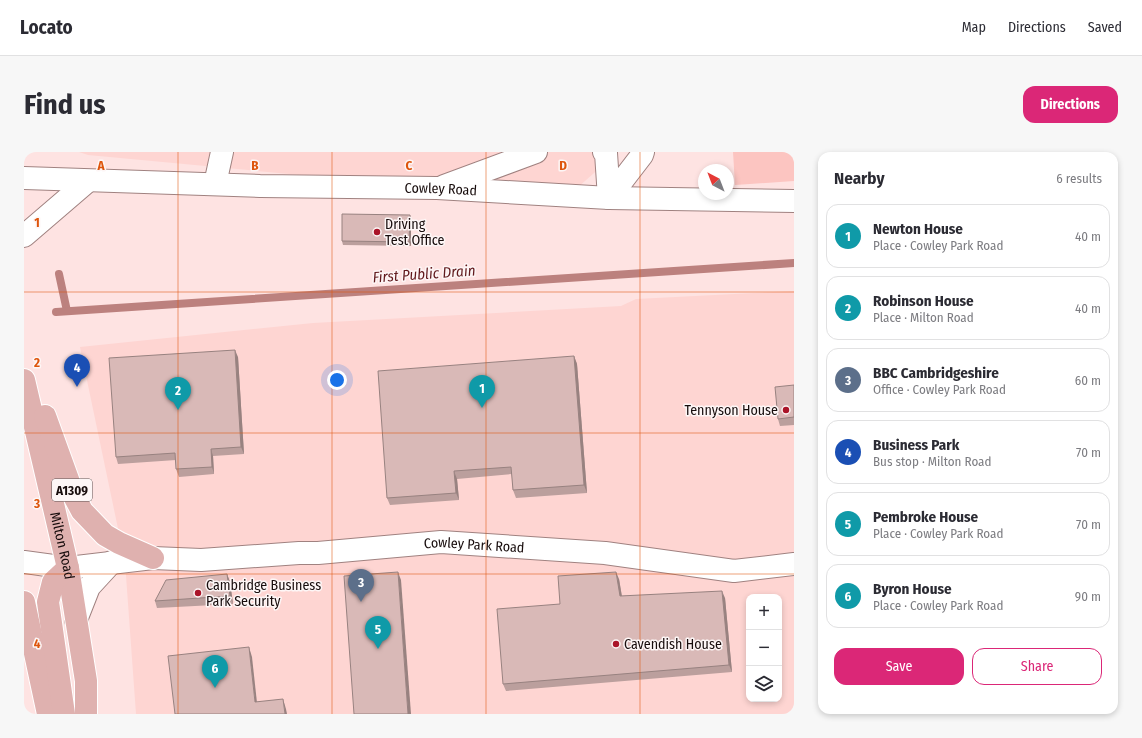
<!DOCTYPE html>
<meta charset="utf-8">
<style>
body{margin:0;font-family:"Fira Sans Condensed",sans-serif;background:#f7f7f7;color:#2b2b33}
.controls{position:absolute;right:12px;bottom:12px;display:grid;overflow:hidden;border-radius:8px;box-shadow:0 2px 6px #0003}
.controls button{width:36px;height:36px;display:grid;place-items:center;padding:0;border:0;border-bottom:1px solid #e1e1e2;background:#fff;color:#2b2b33;font:20px sans-serif}
.compass{position:absolute;left:674px;top:12px;width:36px;height:36px;border-radius:50%;background:#fff;box-shadow:0 2px 6px #0003;rotate:318deg}
.you{position:absolute;left:313px;top:228px;width:14px;height:14px;margin:-10px;border:3px solid #fff;border-radius:50%;background:#1a73e8;box-shadow:0 0 0 6px #1a73e833}
.badge{display:grid;place-items:center;width:26px;height:26px;border-radius:50%;background:#db2777;color:#fff;font-size:13px;font-weight:700}
.pin{position:absolute;translate:-50% -33px;filter:drop-shadow(0 1px 2px #0008)}
.pin::after{content:'';position:absolute;top:21px;width:14px;height:12px;background:inherit;clip-path:polygon(0 0,100% 0,50% 100%)}
.list{margin:0;padding:0;list-style:none}
h2{display:flex;justify-content:space-between;align-items:center;height:52px;margin:0;padding:0 16px;font-size:17px}
h2 small{font-size:13px;font-weight:400;color:#7c7c81}
.list li{display:grid;grid-template-columns:26px 1fr auto;gap:12px;align-items:center;box-sizing:border-box;height:64px;margin:0 8px 8px;padding:0 8px;border:1px solid #e1e1e2;border-radius:12px}
.list b{display:block;font-size:15px;white-space:nowrap}
.list p{margin:0;font-size:13px;white-space:nowrap;color:#7c7c81}
.list em{font-size:13px;font-style:normal;color:#7c7c81}
.actions{display:flex;gap:8px;padding:12px 16px}
.actions a{flex:1;padding:9px 0;border:1px solid #db2777;border-radius:12px;text-align:center;font-size:14px;color:#db2777}
.actions .main{background:#db2777;color:#fff}
.icon{flex:none;width:22px;height:22px;fill:none;stroke:currentColor;stroke-width:2;stroke-linecap:round;stroke-linejoin:round}
.map{position:relative;flex:none;width:770px;height:562px;overflow:hidden;border-radius:12px}
header{display:flex;align-items:center;gap:24px;box-sizing:border-box;height:56px;padding:0 20px;background:#fff;border-bottom:1px solid #e1e1e2}
header strong{font-size:19px}
nav{display:flex;gap:22px;margin-inline-start:auto;font-size:14px}
.intro{display:flex;align-items:center;justify-content:space-between;box-sizing:border-box;height:96px;padding:0 24px}
h1{margin:0;font-size:28px}
.button{padding:10px 18px;border-radius:12px;background:#db2777;color:#fff;font-size:14px;font-weight:700}
main{display:flex;gap:24px;padding:0 24px}
aside{flex:1;background:#fff;border-radius:12px;box-shadow:0 2px 6px #0003}
.map>svg:first-child{display:block}
.built{fill:#fed5d2;fill-rule:evenodd}
.green{fill:#fcc5c1}
.lines{fill:none;stroke-linecap:round;stroke-linejoin:round}
.stream{stroke:#bc817e;stroke-width:8}
.minor-casing{stroke:#a08280;stroke-width:24}
.major-casing{stroke:#fff;stroke-width:24}
.minor{stroke:#fff;stroke-width:22}
.major{stroke:#dfb1af;stroke-width:22}
.wall{fill:#bb9f9d}
.shaded-wall{fill:#988280}
.building{fill:#d9b9b7;stroke:#988280}
.grid{fill:none;stroke:#de550c;stroke-width:1;stroke-opacity:0.55}
.poi-dot{fill:#aa1428;stroke:#fdf6f6;stroke-width:1.5}
.labels{text-anchor:middle;stroke-width:3;stroke-linejoin:round;paint-order:stroke}
.shield{fill:#fdf6f6;stroke:#5c5252;stroke-width:1}
.shield-label{font-size:13px;font-weight:bold;fill:#170c0c}
.street-label{font-size:14px;fill:#170c0c;stroke:#fdf6f6}
.poi-label{font-size:14px;fill:#170c0c;stroke:#fdf6f6;text-anchor:start}
.water-label{font-size:15px;font-style:italic;fill:#61191c;stroke:#fdf6f6}
.grid-label{font-size:13px;text-anchor:middle;font-weight:bold;fill:#de550c;stroke:#fdf6f6;stroke-width:3;stroke-linejoin:round;paint-order:stroke}
</style>
<header>
<strong>Locato</strong>
<nav><a>Map</a><a>Directions</a><a>Saved</a></nav>
</header>
<div class="intro"><h1>Find us</h1><a class="button">Directions</a></div>
<main>
<div class="map">
<svg width="770" height="562" viewBox="0 0 770 562">
<rect width="100%" height="100%" fill="#fee3e2"/>
<!-- built -->
<g class="built">
<polygon points="55,0 594,0 553,36 287,24 64,3"/>
<path d="M 770,139 L 770,562 L 112,562 L 101,410 L 56,195 L 289,171 L 597,154 L 612,147 ZM 725,445 L 755,445 L 755,547 L 725,547 Z"/>
</g>
<!-- green -->
<polygon class="green" points="709,0 770,0 770,29 711,33"/>
<g class="lines">
<!-- stream -->
<g class="stream">
<polyline points="35,122 43,159"/>
<polyline points="32,160 770,111"/>
</g>
<!-- minor casing -->
<g class="minor-casing">
<g id="minor">
<polyline points="580,0 582,1 585,46"/>
<path id="s1" d="M 0,26 L 236,34 L 413,36 L 585,46 L 770,49"/>
<polyline points="191,32 198,0"/>
<polyline points="420,34 512,0"/>
<polyline points="585,46 618,3 619,0"/>
<polyline points="0,84 64,29"/>
<path id="s2" d="M 0,410 L 44,416 L 129,406 L 177,408 L 275,401 L 294,401 L 417,390 L 581,401 L 710,419 L 770,412"/>
<polyline points="52,468 65,435 88,410"/>
</g>
</g>
<!-- major casing -->
<g class="major-casing">
<g id="major">
<path id="s3" d="M 0,228 L 44,416 L 62,529 L 62,562"/>
<polyline points="21,264 50,344 58,359 81,383 95,391 129,406"/>
<polyline points="0,450 24,562"/>
<polyline points="40,562 24,450 29,430 44,416"/>
</g>
</g>
<!-- minor -->
<use href="#minor" class="minor"/>
<!-- major -->
<use href="#major" class="major"/>
</g>
<!-- wall -->
<g class="wall">
<polygon points="387,66 387,94 319,93 318,89"/>
<polygon points="550,204 553,212 563,341 492,346 489,338 488,322 433,327 435,348 366,353 363,346"/>
<polygon points="214,205 220,302 189,304 190,322 155,325 152,317 152,308 94,312 92,305"/>
<polygon points="770,233 770,273 756,274 754,267"/>
<polygon points="203,422 206,430 209,452 133,456 131,449"/>
<polygon points="595,427 598,444 701,446 708,520 482,539 479,532"/>
</g>
<!-- shaded-wall -->
<g class="shaded-wall">
<polygon points="386,63 387,66 387,94 385,90"/>
<polygon points="211,198 214,205 220,302 217,295"/>
<polygon points="550,204 553,212 563,341 560,333"/>
<polygon points="187,297 189,304 190,322 188,315"/>
<polygon points="430,319 433,327 435,348 432,341"/>
<polygon points="374,420 377,428 387,562 384,562"/>
<polygon points="592,420 595,427 599,452 596,444"/>
<polygon points="203,422 206,430 209,452 206,444"/>
<polygon points="698,439 701,446 708,520 705,513"/>
<polygon points="225,495 228,505 234,560 231,550"/>
<polygon points="259,547 262,557 263,562 261,562"/>
</g>
<!-- building -->
<g class="building">
<polygon points="318,62 386,63 385,90 318,89"/>
<polygon points="211,198 217,295 187,297 188,315 152,317 151,301 92,305 85,206"/>
<polygon points="550,204 560,333 489,338 487,315 430,319 432,341 363,346 354,219"/>
<polygon points="770,233 770,265 754,267 751,235"/>
<polygon points="374,420 384,562 330,562 320,424"/>
<polygon points="592,420 596,444 698,439 705,513 479,532 473,457 536,452 534,424"/>
<polygon points="203,422 206,444 131,449 142,428"/>
<polygon points="225,495 231,550 259,547 261,562 151,562 144,504"/>
</g>
<!-- grid -->
<path class="grid" d="M 154,0 L 154,562M 308,0 L 308,562M 462,0 L 462,562M 616,0 L 616,562M 0,140 L 770,140M 0,281 L 770,281M 0,422 L 770,422"/>
<!-- markers -->
<g class="poi-dot">
<circle cx="353" cy="80" r="4"/>
<circle cx="762" cy="258" r="4"/>
<circle cx="174" cy="441" r="4"/>
<circle cx="592" cy="492" r="4"/>
</g>
<g class="labels">
<!-- shield labels -->
<rect class="shield" x="28" y="327" width="40" height="22" rx="3"/>
<g class="shield-label">
<text x="48" y="343">A1309</text>
</g>
<!-- street labels -->
<g class="street-label">
<text dy="5" stroke="none"><textPath href="#s1" startOffset="417">Cowley Road</textPath></text>
<text dy="5" stroke="none"><textPath href="#s3" startOffset="170">Milton Road</textPath></text>
<text dy="5" stroke="none"><textPath href="#s2" startOffset="452">Cowley Park Road</textPath></text>
</g>
<!-- poi labels -->
<g class="poi-label">
<text x="361" y="77">Driving<tspan x="361" dy="16">Test Office</tspan></text>
<text x="754" y="263" text-anchor="end">Tennyson House</text>
<text x="182" y="438">Cambridge Business<tspan x="182" dy="16">Park Security</tspan></text>
<text x="600" y="497">Cavendish House</text>
</g>
<!-- water labels -->
<g class="water-label">
<text transform="translate(400 122) rotate(-4)" y="5">First Public Drain</text>
</g>
</g>
<g class="grid-label">
<text x="77" y="18">A</text>
<text x="231" y="18">B</text>
<text x="385" y="18">C</text>
<text x="539" y="18">D</text>
<text x="13" y="75">1</text>
<text x="13" y="215">2</text>
<text x="13" y="356">3</text>
<text x="13" y="496">4</text>
</g>
</svg>
<div class="controls">
<button>+</button>
<button>−</button>
<button><svg class="icon" aria-label="layers" viewBox="0 0 24 24"><path d="M12 4l9 5-9 5-9-5zM3 14l9 5 9-5"/></svg></button>
</div>
<svg class="compass" viewBox="-18 -18 36 36"><path d="M0-13l5 13h-10z" fill="#e53935"/><path d="M0 13l5-13h-10z" fill="#7c7c81"/></svg>
<div class="you"></div>
<div class="pin badge" style="left:458px;top:256px;background:#0f9aa8">1</div>
<div class="pin badge" style="left:154px;top:258px;background:#0f9aa8">2</div>
<div class="pin badge" style="left:337px;top:450px;background:#5c6f8a">3</div>
<div class="pin badge" style="left:53px;top:235px;background:#1a4fb4">4</div>
<div class="pin badge" style="left:354px;top:497px;background:#0f9aa8">5</div>
<div class="pin badge" style="left:191px;top:536px;background:#0f9aa8">6</div>
</div>
<aside>
<h2>Nearby<small>6 results</small></h2>
<ul class="list">
<li><span class="badge" style="background:#0f9aa8">1</span><div><b>Newton House</b><p>Place · Cowley Park Road</p></div><em>40 m</em></li>
<li><span class="badge" style="background:#0f9aa8">2</span><div><b>Robinson House</b><p>Place · Milton Road</p></div><em>40 m</em></li>
<li><span class="badge" style="background:#5c6f8a">3</span><div><b>BBC Cambridgeshire</b><p>Office · Cowley Park Road</p></div><em>60 m</em></li>
<li><span class="badge" style="background:#1a4fb4">4</span><div><b>Business Park</b><p>Bus stop · Milton Road</p></div><em>70 m</em></li>
<li><span class="badge" style="background:#0f9aa8">5</span><div><b>Pembroke House</b><p>Place · Cowley Park Road</p></div><em>70 m</em></li>
<li><span class="badge" style="background:#0f9aa8">6</span><div><b>Byron House</b><p>Place · Cowley Park Road</p></div><em>90 m</em></li>
</ul>
<div class="actions"><a class="main">Save</a><a>Share</a></div>
</aside>
</main>
